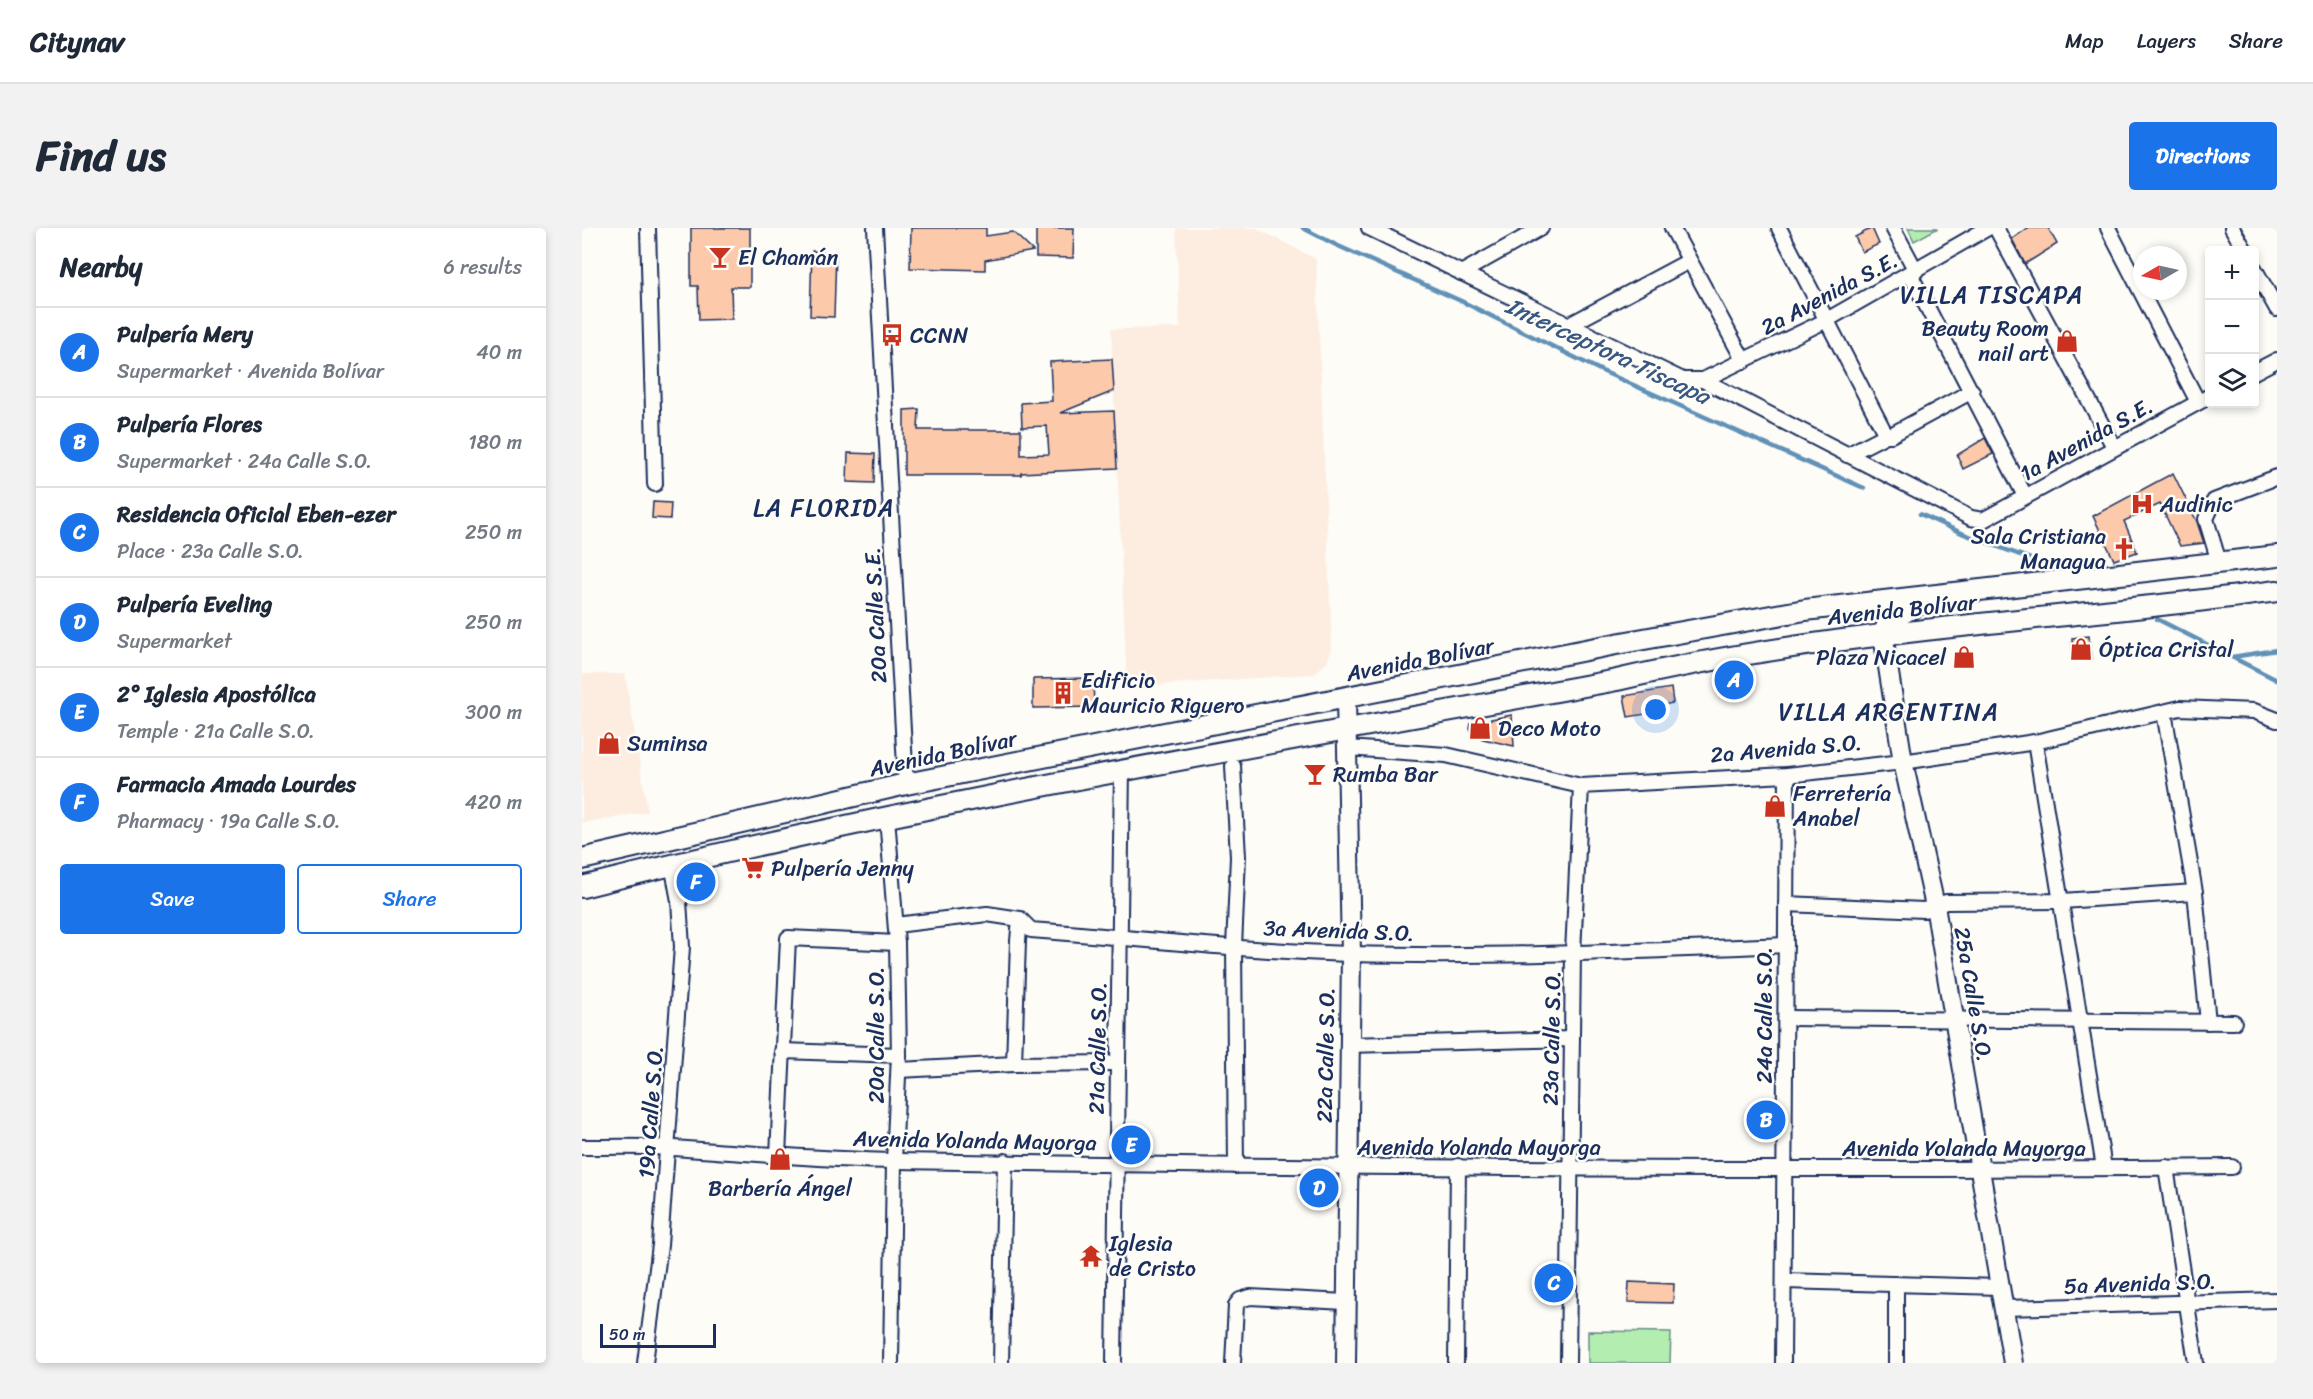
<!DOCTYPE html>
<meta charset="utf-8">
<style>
body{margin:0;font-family:Sriracha,sans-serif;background:#f2f2f3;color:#1f2937}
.controls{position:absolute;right:18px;top:18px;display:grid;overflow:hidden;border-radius:6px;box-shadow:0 3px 9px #0003}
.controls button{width:54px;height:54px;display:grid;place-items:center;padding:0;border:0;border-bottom:2px solid #e0e1e3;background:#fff;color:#1f2937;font:30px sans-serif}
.compass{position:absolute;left:1551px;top:18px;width:54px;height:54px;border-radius:50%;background:#fff;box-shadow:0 3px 9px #0003;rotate:261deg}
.scale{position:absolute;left:18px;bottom:15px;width:116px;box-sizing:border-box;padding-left:6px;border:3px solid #1b2f5e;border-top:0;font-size:16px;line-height:21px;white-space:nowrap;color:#1b2f5e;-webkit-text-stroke:4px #fdfcf7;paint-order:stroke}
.you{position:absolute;left:1074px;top:482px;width:21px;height:21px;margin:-15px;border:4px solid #fff;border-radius:50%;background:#1a73e8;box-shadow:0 0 0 9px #1a73e833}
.badge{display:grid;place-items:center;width:39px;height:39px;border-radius:50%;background:#1a73e8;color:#fff;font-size:20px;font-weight:700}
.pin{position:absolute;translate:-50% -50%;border:3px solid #fff;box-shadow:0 2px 6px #0006}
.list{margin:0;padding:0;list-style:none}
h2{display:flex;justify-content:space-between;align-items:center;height:78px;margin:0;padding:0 24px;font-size:26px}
h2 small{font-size:20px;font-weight:400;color:#747a83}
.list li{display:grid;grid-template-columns:39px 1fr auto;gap:18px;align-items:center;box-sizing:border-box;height:90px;padding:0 24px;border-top:2px solid #e0e1e3}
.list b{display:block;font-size:22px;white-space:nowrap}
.list p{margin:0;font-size:20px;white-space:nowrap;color:#747a83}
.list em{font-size:20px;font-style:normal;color:#747a83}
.actions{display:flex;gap:12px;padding:18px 24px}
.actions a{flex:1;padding:14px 0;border:2px solid #1a73e8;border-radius:6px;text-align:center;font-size:21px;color:#1a73e8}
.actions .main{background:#1a73e8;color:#fff}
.icon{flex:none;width:33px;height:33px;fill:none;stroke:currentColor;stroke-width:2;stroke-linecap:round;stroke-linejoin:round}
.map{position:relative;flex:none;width:1695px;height:1135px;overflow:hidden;border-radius:6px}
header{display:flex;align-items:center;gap:36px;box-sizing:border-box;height:84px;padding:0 30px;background:#fff;border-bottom:2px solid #e0e1e3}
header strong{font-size:28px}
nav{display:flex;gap:33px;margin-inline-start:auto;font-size:21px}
.intro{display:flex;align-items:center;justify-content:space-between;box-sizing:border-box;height:144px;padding:0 36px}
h1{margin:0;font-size:42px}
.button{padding:15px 27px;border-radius:6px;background:#1a73e8;color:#fff;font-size:21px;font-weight:700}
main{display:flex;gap:36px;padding:0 36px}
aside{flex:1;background:#fff;border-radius:6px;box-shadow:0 3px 9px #0003}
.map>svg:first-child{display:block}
.built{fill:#fdede0}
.green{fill:#b4edb0;stroke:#688e87;stroke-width:1.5}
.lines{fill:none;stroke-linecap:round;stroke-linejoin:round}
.stream{stroke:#6191b6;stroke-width:4.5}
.building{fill:#fccaab;stroke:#1b2f5e;stroke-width:1.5}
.minor-casing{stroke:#1b2f5e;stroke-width:18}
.tertiary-casing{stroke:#1b2f5e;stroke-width:22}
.secondary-casing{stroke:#1b2f5e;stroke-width:24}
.minor{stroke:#fdfcf7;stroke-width:14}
.tertiary{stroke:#fdfcf7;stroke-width:18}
.secondary{stroke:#fdfcf7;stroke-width:20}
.labels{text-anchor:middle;stroke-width:5;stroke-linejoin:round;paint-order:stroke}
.poi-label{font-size:22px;fill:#1b2f5e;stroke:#fdfcf7;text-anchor:start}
.street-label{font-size:22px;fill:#1b2f5e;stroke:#fdfcf7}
.neighbourhood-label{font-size:24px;letter-spacing:1.5px;fill:#1b2f5e;stroke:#fdfcf7}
.water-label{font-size:24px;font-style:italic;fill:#385882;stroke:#fdfcf7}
</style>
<header>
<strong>Citynav</strong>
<nav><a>Map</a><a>Layers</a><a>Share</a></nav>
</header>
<div class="intro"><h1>Find us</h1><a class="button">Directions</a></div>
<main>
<aside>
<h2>Nearby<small>6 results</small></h2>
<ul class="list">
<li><span class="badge">A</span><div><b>Pulpería Mery</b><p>Supermarket · Avenida Bolívar</p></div><em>40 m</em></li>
<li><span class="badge">B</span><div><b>Pulpería Flores</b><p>Supermarket · 24a Calle S.O.</p></div><em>180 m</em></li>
<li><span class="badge">C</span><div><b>Residencia Oficial Eben-ezer</b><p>Place · 23a Calle S.O.</p></div><em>250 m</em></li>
<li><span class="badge">D</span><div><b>Pulpería Eveling</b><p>Supermarket</p></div><em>250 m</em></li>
<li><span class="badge">E</span><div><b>2° Iglesia Apostólica</b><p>Temple · 21a Calle S.O.</p></div><em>300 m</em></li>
<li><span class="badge">F</span><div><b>Farmacia Amada Lourdes</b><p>Pharmacy · 19a Calle S.O.</p></div><em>420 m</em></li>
</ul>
<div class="actions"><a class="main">Save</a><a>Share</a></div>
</aside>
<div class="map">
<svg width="1695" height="1135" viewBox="0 0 1695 1135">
<rect width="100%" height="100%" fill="#fdfcf7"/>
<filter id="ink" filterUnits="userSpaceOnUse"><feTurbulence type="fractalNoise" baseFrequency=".0167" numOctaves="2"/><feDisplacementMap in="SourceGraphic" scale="12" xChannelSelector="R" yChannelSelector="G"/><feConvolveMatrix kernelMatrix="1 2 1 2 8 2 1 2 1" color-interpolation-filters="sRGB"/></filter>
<g filter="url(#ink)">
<!-- built -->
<g class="built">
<polygon points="594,0 674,0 734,31 750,421 745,434 732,446 545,459 529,101 598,100"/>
<polygon points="0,446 43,446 66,584 0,595"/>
</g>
<!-- green -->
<g class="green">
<polygon points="1326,0 1356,0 1332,13"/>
<polygon points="1006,1103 1089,1104 1088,1135 1006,1135"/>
</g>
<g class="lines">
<!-- stream -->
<g class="stream">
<polyline points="721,0 754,17 879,73 1020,143 1282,260"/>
<polyline points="1338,286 1382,306 1486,345"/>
<polyline points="1575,391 1695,452"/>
<polyline points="1650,429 1695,422"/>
</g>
</g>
<!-- building -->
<g class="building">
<polygon points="109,0 168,0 168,59 149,59 150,91 117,92 116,58 109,58"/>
<polygon points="329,0 404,0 404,8 431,4 451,23 403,32 403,42 328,40"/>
<polygon points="454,0 492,0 491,30 454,29"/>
<polygon points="1290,0 1297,16 1280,24 1273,9"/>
<polygon points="1446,0 1466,0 1475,16 1443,36 1430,11"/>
<polygon points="230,23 254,24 252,89 228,88"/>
<polygon points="530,131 532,163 478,185 532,183 535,240 439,245 439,247 322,247 322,182 337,181 336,202 439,202 439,227 467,226 465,198 440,199 439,175 470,173 468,134"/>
<polygon points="1403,210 1411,226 1381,241 1375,227"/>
<polygon points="266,225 293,226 292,255 265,254"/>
<polygon points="1591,245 1615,294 1622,315 1598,318 1578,276 1542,293 1555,324 1532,332 1511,288"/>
<polygon points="71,274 89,275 88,291 70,290"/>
<polygon points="1507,408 1509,431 1491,433 1490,410"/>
<polygon points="511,450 512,479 451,480 451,451"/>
<polygon points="1089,460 1091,475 1081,477 1082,483 1046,489 1042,468"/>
<polygon points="930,487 932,518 901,511 891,506 888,501 889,495"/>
<polygon points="721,947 753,948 753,972 721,971"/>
<polygon points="1047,1054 1092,1056 1091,1075 1046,1074"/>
</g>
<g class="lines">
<!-- minor casing -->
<g class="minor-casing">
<g id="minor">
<polyline points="66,0 73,256"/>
<polyline points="293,0 324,556"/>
<polyline points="787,0 1101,152 1121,152 1243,93 1406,0"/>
<polyline points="1090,0 1162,133"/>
<polyline points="1197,0 1304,207"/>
<polyline points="1311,0 1334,43"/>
<polyline points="1414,0 1532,219"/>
<polyline points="1526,0 1616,174"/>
<polyline points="1650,0 1663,22"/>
<polyline points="1672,40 1695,81"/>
<polyline points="879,45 959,0"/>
<polyline points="1328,46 1443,268"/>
<polyline points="987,97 1107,33"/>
<polyline points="1672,144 1695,132"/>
<polyline points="1121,152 1389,290 1401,292 1628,168"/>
<polyline points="1265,227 1304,207 1309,207 1390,163"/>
<polyline points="1637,334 1624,291 1632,273 1695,249"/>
<polyline points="1582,484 1613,664 1626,794"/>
<polyline points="1453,514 1522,940"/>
<polyline points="765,520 864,527 999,558 1205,547 1321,534 1453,514 1598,480 1672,483 1695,492"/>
<polyline points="651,538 656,629 652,719 654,938"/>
<polyline points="305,589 315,715 317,827 312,933 309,1135"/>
<polyline points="1204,676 1342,682 1364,674 1480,673 1613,664"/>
<path d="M 314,697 L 405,686 L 438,691 L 449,702 C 555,710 662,723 769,726 C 914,730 1059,723 1204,717"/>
<polyline points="1204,790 1652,794"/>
<polyline points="766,817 990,811"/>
<polyline points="200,823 317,827"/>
<polyline points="432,836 436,713 438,691"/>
<polyline points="317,842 432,836 536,835"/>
<path d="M 0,919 C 30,919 61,918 91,920 C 166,925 240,932 315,933 C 760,940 1205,944 1650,939"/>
<polyline points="196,928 206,710 315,715"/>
<polyline points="1584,939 1614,1135"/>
<polyline points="1202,1053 1418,1059"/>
<polyline points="1422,1080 1695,1072"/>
<polyline points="63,1135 78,1017 100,719 97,673 90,636"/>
<polyline points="419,1135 423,933"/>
<polyline points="532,1135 540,541"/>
<polyline points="651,1135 654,1077 658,1072 668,1069 764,1074"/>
<polyline points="874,1135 876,938"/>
<polyline points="986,1135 991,725 999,558"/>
<polyline points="1201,1135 1205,547"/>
<polyline points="1314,1135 1314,1056"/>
</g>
</g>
<!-- tertiary casing -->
<g class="tertiary-casing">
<g id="tertiary">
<polyline points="1301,407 1321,534 1353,678 1431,1135"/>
<polyline points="764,470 769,726 764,1135"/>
</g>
</g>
<!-- secondary casing -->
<g class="secondary-casing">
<g id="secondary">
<polyline points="1301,407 1307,393 1347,370"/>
<polyline points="0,631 324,556 1034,416 1223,382 1695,328"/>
<path d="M 0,659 C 341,573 689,516 1035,452 C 1252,401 1475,393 1695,363"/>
</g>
</g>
<!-- minor -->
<use href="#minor" class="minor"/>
<!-- tertiary -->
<use href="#tertiary" class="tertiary"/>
<!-- secondary -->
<use href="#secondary" class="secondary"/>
</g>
</g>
<!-- icons -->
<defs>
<g id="bar-bare" transform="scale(1.8)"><path d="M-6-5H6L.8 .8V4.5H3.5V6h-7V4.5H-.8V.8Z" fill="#c8321e" stroke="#fdfcf7" stroke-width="2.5" paint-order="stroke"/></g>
<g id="bus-bare" transform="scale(1.8)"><path d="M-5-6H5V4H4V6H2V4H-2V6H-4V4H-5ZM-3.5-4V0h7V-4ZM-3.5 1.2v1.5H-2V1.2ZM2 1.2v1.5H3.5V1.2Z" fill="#c8321e" stroke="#fdfcf7" stroke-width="2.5" paint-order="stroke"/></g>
<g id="shop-bare" transform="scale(1.8)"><path d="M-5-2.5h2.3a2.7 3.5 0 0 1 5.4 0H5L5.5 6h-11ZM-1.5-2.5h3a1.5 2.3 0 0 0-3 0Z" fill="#c8321e" stroke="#fdfcf7" stroke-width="2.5" paint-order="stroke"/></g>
<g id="hospital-bare" transform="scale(1.8)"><path d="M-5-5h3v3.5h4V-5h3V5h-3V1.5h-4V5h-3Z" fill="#c8321e" stroke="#fdfcf7" stroke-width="2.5" paint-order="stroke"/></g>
<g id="church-bare" transform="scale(1.8)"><path d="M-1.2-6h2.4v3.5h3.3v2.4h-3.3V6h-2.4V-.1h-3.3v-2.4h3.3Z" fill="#c8321e" stroke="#fdfcf7" stroke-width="2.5" paint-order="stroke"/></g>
<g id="building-bare" transform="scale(1.8)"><path d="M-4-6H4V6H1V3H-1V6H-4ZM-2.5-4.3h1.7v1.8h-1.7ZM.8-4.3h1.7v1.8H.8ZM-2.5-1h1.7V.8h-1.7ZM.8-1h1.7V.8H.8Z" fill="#c8321e" stroke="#fdfcf7" stroke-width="2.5" paint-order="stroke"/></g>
<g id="supermarket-bare" transform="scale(1.8)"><path d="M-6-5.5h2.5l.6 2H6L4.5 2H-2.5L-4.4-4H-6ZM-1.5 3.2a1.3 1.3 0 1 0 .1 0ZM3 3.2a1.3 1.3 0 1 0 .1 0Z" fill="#c8321e" stroke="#fdfcf7" stroke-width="2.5" paint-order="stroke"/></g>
<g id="temple-bare" transform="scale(1.8)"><path d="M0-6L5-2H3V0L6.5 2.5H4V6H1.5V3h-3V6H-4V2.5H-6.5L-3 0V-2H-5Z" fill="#c8321e" stroke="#fdfcf7" stroke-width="2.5" paint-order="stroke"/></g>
</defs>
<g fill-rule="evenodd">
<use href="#bar-bare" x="138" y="29"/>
<use href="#bus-bare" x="310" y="107"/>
<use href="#shop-bare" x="1485" y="113"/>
<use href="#hospital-bare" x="1560" y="276"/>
<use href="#church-bare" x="1542" y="321"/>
<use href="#shop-bare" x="1499" y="421"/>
<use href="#shop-bare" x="1382" y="429"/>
<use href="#building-bare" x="481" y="465"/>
<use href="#shop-bare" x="898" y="500"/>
<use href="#shop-bare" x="27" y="515"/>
<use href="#bar-bare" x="733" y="546"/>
<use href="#shop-bare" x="1193" y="578"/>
<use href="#supermarket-bare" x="171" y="640"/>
<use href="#shop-bare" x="198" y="931"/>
<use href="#temple-bare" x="509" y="1028"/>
</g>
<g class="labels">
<!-- poi labels -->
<g class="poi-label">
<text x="156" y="37">El Chamán</text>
<text x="1467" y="108" text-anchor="end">Beauty Room<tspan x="1467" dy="25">nail art</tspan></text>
<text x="328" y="115">CCNN</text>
<text x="1578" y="284">Audinic</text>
<text x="1524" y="316" text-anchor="end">Sala Cristiana<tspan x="1524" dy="25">Managua</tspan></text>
<text x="1517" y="429">Óptica Cristal</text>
<text x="1364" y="437" text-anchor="end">Plaza Nicacel</text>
<text x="499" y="460">Edificio<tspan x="499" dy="25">Mauricio Riguero</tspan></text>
<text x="916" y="508">Deco Moto</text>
<text x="45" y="523">Suminsa</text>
<text x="751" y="554">Rumba Bar</text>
<text x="1211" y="573">Ferretería<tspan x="1211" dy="25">Anabel</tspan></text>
<text x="189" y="648">Pulpería Jenny</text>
<text x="198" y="968" text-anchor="middle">Barbería Ángel</text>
<text x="527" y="1023">Iglesia<tspan x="527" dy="25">de Cristo</tspan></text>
</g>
<!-- street labels -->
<g class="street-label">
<text transform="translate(1247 65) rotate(-28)" y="8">2a Avenida S.E.</text>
<text transform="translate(1504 211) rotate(-29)" y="8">1a Avenida S.E.</text>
<text transform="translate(1320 381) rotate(-6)" y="8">Avenida Bolívar</text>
<text transform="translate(293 387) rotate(-93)" y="8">20a Calle S.E.</text>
<text transform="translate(838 431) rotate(-11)" y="8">Avenida Bolívar</text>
<text transform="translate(1204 520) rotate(-5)" y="8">2a Avenida S.O.</text>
<text transform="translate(361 525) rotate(-12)" y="8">Avenida Bolívar</text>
<text transform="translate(757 702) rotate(2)" y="8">3a Avenida S.O.</text>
<text transform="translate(1392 766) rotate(80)" y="8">25a Calle S.O.</text>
<text transform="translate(1182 787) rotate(-90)" y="8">24a Calle S.O.</text>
<text transform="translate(294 807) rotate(-90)" y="8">20a Calle S.O.</text>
<text transform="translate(969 810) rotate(-89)" y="8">23a Calle S.O.</text>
<text transform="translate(515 820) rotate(-89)" y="8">21a Calle S.O.</text>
<text transform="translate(743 827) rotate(-89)" y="8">22a Calle S.O.</text>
<text transform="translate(68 884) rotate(-86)" y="8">19a Calle S.O.</text>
<text transform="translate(393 912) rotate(1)" y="8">Avenida Yolanda Mayorga</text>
<text x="897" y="927">Avenida Yolanda Mayorga</text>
<text x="1382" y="928">Avenida Yolanda Mayorga</text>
<text transform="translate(1558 1055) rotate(-2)" y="8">5a Avenida S.O.</text>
</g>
<!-- neighbourhood labels -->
<g class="neighbourhood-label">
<text x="1410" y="75">VILLA TISCAPA</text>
<text x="242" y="288">LA FLORIDA</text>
<text x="1307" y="492">VILLA ARGENTINA</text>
</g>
<!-- water labels -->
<g class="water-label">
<text transform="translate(1026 123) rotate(25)" y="8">Interceptora Tiscapa</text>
</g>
</g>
</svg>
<div class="controls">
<button>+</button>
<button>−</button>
<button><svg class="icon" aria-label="layers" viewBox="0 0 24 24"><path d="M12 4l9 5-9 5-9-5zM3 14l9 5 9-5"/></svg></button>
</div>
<svg class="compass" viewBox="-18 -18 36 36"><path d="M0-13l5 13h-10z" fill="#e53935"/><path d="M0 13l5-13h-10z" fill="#747a83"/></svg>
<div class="scale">50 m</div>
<div class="you"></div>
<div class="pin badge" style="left:1152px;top:452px">A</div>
<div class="pin badge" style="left:1184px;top:892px">B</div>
<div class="pin badge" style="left:972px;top:1055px">C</div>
<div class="pin badge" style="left:737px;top:960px">D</div>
<div class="pin badge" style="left:549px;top:917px">E</div>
<div class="pin badge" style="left:114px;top:654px">F</div>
</div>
</main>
